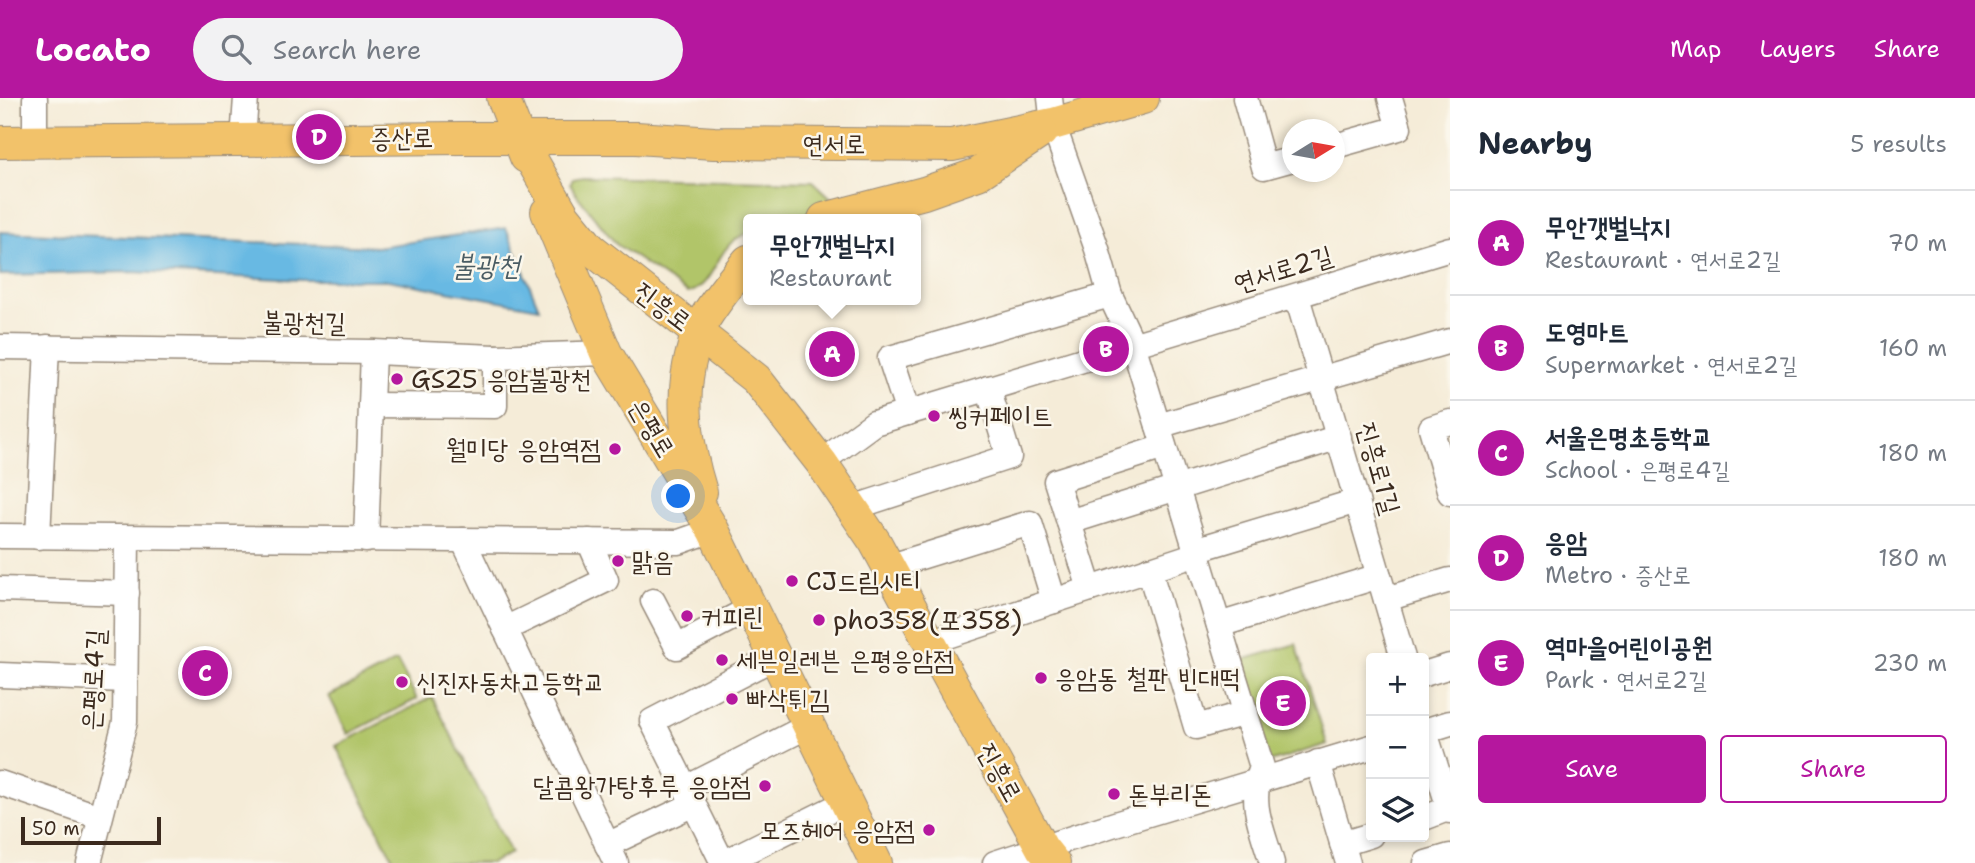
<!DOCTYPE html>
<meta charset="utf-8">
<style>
body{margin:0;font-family:"Shantell Sans","Poor Story",sans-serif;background:#f2f2f3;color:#1f2937}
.controls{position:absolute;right:21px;bottom:21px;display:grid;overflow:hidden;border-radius:7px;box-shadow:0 4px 10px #0003}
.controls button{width:63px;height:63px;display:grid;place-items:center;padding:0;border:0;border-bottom:2px solid #e0e1e3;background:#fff;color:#1f2937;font:35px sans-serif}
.compass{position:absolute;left:1282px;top:21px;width:63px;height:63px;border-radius:50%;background:#fff;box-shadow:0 4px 10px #0003;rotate:79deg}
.scale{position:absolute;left:21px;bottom:18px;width:140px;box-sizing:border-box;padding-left:7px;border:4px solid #3b2a1e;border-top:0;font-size:19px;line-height:24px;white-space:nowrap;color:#3b2a1e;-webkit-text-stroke:5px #fbf7ec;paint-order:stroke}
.you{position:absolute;left:679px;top:399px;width:24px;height:24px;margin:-18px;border:5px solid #fff;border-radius:50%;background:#1a73e8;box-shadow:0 0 0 10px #1a73e833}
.badge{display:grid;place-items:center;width:46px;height:46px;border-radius:50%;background:#b5179e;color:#fff;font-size:23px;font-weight:700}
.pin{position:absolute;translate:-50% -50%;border:4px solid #fff;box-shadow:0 2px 7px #0006}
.popup{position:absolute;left:743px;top:116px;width:178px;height:91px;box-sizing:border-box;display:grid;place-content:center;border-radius:7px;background:#fff;filter:drop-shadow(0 2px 5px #0005);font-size:23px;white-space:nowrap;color:#747a83}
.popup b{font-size:26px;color:#1f2937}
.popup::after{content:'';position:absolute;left:50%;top:100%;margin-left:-14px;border:14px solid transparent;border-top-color:#fff}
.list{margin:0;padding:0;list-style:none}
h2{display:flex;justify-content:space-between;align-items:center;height:91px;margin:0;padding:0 28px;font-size:30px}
h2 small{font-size:23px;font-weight:400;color:#747a83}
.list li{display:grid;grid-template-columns:46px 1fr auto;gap:21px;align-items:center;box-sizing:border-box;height:105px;padding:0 28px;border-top:2px solid #e0e1e3}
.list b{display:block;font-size:26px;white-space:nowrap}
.list p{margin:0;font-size:23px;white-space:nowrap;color:#747a83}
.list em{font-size:23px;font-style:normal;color:#747a83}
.actions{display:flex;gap:14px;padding:21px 28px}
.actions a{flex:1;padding:16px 0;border:2px solid #b5179e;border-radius:7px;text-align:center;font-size:24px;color:#b5179e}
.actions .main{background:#b5179e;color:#fff}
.icon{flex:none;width:38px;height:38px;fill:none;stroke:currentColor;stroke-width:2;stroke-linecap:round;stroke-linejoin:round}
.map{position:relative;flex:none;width:1450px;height:765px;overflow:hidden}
header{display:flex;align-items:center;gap:42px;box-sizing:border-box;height:98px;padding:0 35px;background:#b5179e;color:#fff}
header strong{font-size:33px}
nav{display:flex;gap:38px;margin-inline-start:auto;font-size:24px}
.search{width:490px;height:63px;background:#f2f2f3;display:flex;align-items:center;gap:18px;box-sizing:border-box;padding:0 24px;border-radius:38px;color:#747a83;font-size:26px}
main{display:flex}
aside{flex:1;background:#fff}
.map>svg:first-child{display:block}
.green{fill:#b1c569;stroke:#767844;stroke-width:2}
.water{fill:#67b9e3;stroke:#517280;stroke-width:2}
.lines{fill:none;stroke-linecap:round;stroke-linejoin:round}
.minor-casing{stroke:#988b7b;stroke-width:27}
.major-casing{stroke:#988b7b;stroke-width:34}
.minor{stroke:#fff;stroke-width:24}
.major{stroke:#f2c26a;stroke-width:32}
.poi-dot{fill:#b5179e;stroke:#fbf7ec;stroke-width:2.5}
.labels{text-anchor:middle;stroke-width:5;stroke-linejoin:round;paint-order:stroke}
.street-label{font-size:26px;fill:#3b2a1e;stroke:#fbf7ec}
.poi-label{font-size:26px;fill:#3b2a1e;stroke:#fbf7ec;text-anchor:start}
.water-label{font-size:28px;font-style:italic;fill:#4a5c63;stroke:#fbf7ec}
</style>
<header>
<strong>Locato</strong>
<div class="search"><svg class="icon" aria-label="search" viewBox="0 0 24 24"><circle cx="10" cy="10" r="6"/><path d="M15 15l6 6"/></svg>Search here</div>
<nav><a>Map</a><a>Layers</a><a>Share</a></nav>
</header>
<main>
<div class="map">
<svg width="1450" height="765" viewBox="0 0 1450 765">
<rect width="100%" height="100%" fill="#fbf7ec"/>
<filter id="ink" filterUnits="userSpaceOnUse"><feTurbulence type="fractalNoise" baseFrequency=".0143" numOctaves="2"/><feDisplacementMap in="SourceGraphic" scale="14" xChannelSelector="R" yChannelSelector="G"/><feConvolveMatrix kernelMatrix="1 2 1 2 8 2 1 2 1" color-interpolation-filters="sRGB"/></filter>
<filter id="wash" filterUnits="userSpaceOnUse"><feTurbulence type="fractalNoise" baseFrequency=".00686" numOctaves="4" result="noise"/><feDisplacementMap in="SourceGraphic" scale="28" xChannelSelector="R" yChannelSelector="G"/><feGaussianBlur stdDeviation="1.57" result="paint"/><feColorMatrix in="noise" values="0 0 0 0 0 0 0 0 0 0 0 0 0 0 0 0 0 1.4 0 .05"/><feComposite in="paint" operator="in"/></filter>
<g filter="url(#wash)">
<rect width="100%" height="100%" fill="#f5ecd8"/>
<!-- green -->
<g class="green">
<path d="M 582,78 L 813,83 L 831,100 L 824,111 L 784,121 L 748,121 L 748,135 C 743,137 737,140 733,143 C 715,158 712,189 688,195 L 616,146 L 575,95 L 570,86 L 572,80 Z"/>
<polygon points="1296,546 1327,646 1270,664 1239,563"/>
<polygon points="397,563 417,601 348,636 329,598"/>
<polygon points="432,599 511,755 491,765 395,765 336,648"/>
</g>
<!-- water -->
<polygon class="water" points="506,130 539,210 388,182 303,182 131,174 0,177 0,134 377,149"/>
</g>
<g filter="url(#ink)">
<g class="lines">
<!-- minor casing -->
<g class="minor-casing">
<g id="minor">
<path d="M 1050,0 L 1053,26 L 1097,151 L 1110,197 L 1133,246 L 1262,669 C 1248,705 1262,730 1272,765"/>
<polyline points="1245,0 1264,69 1293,61"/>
<polyline points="243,42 246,0"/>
<polyline points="35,43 35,0"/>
<polyline points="1335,48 1399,30 1390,0"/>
<polyline points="1291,200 1300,209 1403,560"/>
<polyline points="0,249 373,254 495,259 606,255"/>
<polyline points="371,307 495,308 495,259"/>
<polyline points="908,315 890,260 1110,197"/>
<polyline points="1450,324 1431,330 1450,395"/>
<polyline points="1158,328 1450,243"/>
<polyline points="821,364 874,325 1450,151"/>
<polyline points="852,410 1009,359 988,290"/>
<polyline points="1069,424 1339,339"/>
<polyline points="0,438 679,444 713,432"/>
<polyline points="38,439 47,249"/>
<polyline points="366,442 373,254"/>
<polyline points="463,442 616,765"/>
<polyline points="888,469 1030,425 1054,503"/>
<polyline points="1149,471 1196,629 1246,615"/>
<polyline points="0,491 127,495"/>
<polyline points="1090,491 1056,383 1164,349"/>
<polyline points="1386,501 1450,482"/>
<polyline points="653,503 677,549 751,510"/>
<polyline points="1219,527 1379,478"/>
<polyline points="505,531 606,482 589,443"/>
<polyline points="929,544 1197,456 1205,449 1357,403"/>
<polyline points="775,559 652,623 723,765 846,704"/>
<polyline points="1424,576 1450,568"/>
<polyline points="0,577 125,582"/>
<polyline points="1424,631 1450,713"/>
<polyline points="1424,633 1450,625"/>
<polyline points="1318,664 1348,765"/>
<polyline points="0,685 100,719"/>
<polyline points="686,690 808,628"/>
<polyline points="1424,720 1450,710"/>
<polyline points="1342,746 1371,737"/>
<polyline points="607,747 694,706"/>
<polyline points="89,765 125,624 127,440"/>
<polyline points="995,765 1115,726 1371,649"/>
<polyline points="1426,765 1450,758"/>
</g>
</g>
<!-- major casing -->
<g class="major-casing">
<g id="major">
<polyline points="503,0 526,59"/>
<polyline points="519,40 564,118 590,150 756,281 821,364 875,444 1042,750 1054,765"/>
<polyline points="0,44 463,40 636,40 714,45 952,47 1053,26 1143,0"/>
<polyline points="547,114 606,255 713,432 876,765"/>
<polyline points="824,121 924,95 978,76 1041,34"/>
<path d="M 701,394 C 687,348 679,303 692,255 C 694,249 695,241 697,234 C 707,214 733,181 748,163"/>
</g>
</g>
<!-- minor -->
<use href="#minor" class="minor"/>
<!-- major -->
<use href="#major" class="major"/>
</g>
</g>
<!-- markers -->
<g class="poi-dot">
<circle cx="397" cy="281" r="7"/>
<circle cx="934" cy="318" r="7"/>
<circle cx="615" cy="351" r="7"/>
<circle cx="618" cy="463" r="7"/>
<circle cx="792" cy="483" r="7"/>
<circle cx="687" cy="518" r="7"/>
<circle cx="819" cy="522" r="7"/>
<circle cx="722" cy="562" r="7"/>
<circle cx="1041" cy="580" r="7"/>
<circle cx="402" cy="584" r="7"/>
<circle cx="732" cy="601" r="7"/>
<circle cx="765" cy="688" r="7"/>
<circle cx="1114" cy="696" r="7"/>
<circle cx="929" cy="732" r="7"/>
</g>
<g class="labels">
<!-- street labels -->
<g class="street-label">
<text transform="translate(402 40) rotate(-1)" y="9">증산로</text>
<text x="834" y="55">연서로</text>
<text transform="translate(1283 171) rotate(-17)" y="9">연서로2길</text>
<text transform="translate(663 208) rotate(37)" y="9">진흥로</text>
<text transform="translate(304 224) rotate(1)" y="9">불광천길</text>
<text transform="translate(652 330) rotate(59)" y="9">은평로</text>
<text transform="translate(1379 370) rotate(74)" y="9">진흥로1길</text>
<text transform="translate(93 582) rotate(-87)" y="9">은평로4길</text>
<text transform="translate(1000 674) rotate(61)" y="9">진흥로</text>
</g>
<!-- poi labels -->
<g class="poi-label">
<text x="411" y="290">GS25 응암불광천</text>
<text x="948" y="327">씽커페이트</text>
<text x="601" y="360" text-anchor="end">월미당 응암역점</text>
<text x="632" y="472">맑음</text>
<text x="806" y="492">CJ드림시티</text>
<text x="701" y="527">커피린</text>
<text x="833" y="531">pho358(포358)</text>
<text x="736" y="571">세븐일레븐 은평응암점</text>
<text x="1055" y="589">응암동 철판 빈대떡</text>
<text x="416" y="593">신진자동차고등학교</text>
<text x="746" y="610">빠삭튀김</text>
<text x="751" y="697" text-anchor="end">달콤왕가탕후루 응암점</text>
<text x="1128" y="705">돈부리돈</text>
<text x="915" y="741" text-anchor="end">모즈헤어 응암점</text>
</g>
<!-- water labels -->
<g class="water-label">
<text x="486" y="177">불광천</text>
</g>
</g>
</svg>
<div class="controls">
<button>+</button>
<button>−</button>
<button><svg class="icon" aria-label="layers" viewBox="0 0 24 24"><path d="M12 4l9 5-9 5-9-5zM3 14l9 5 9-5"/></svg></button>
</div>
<svg class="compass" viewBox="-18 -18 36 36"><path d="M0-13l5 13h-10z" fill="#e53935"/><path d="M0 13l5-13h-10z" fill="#747a83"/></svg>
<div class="scale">50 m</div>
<div class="you"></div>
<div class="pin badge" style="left:832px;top:256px">A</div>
<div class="popup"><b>무안갯벌낙지</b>Restaurant</div>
<div class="pin badge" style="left:1106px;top:251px">B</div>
<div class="pin badge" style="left:205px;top:575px">C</div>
<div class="pin badge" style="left:319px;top:39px">D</div>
<div class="pin badge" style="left:1283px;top:605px">E</div>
</div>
<aside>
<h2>Nearby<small>5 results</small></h2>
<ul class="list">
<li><span class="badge">A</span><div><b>무안갯벌낙지</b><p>Restaurant · 연서로2길</p></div><em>70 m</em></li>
<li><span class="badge">B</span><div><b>도영마트</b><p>Supermarket · 연서로2길</p></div><em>160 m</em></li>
<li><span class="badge">C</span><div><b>서울은명초등학교</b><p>School · 은평로4길</p></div><em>180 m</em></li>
<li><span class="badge">D</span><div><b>응암</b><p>Metro · 증산로</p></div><em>180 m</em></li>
<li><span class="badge">E</span><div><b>역마을어린이공원</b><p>Park · 연서로2길</p></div><em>230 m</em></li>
</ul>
<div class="actions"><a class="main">Save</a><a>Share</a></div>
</aside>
</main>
